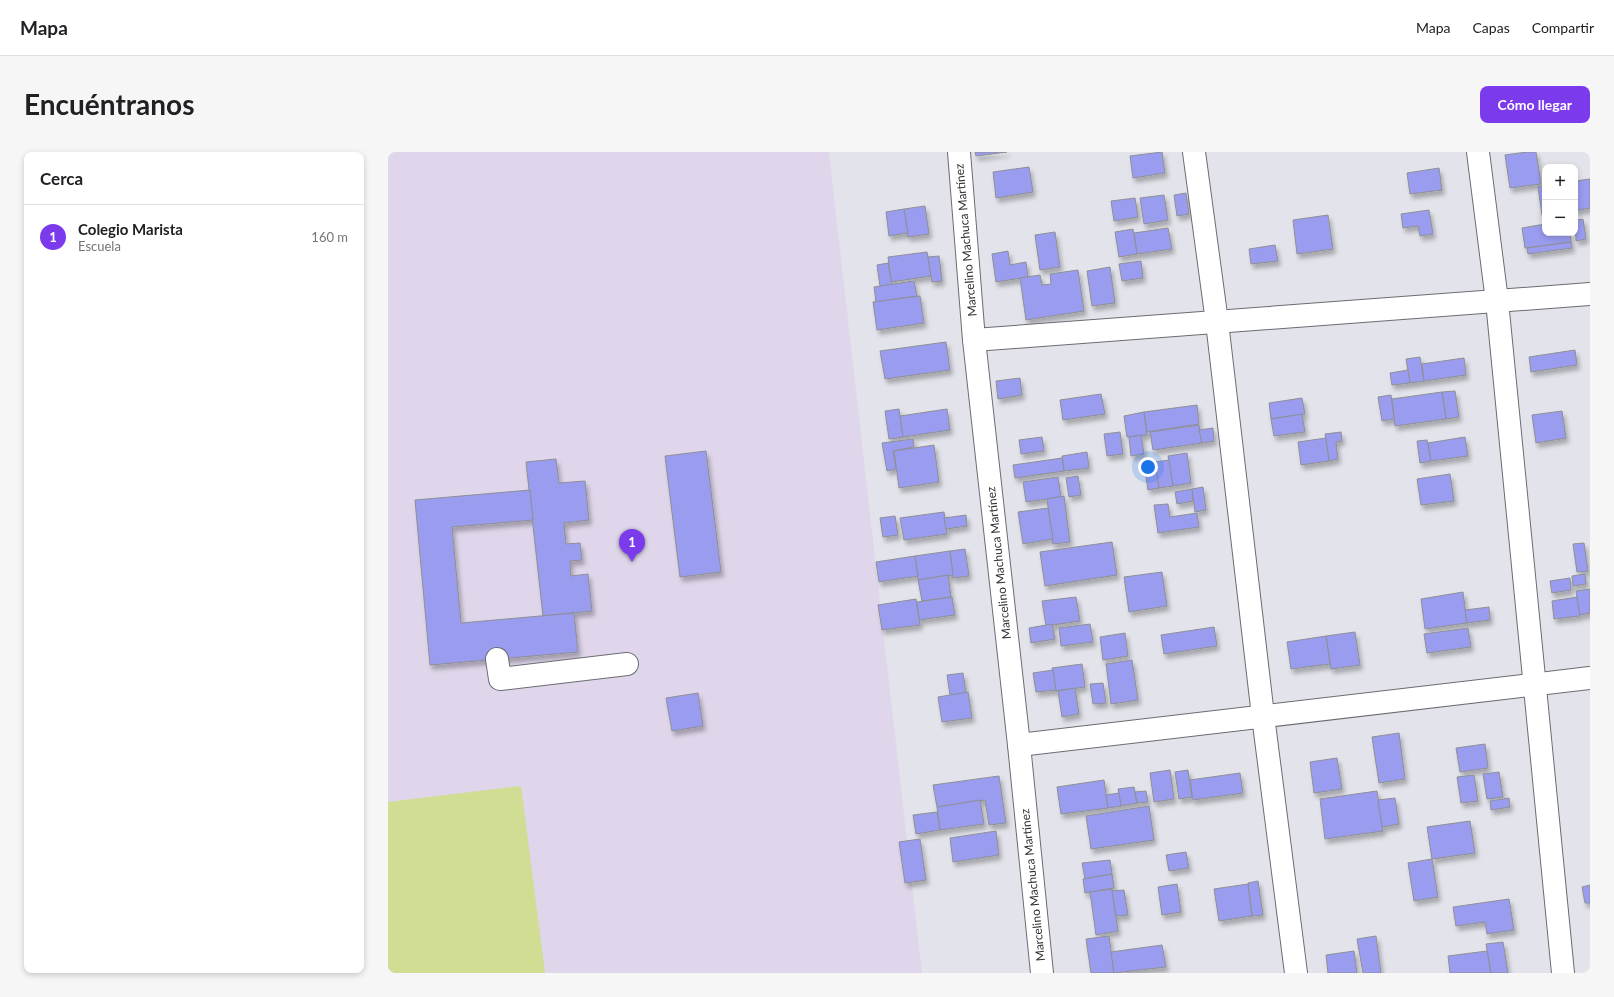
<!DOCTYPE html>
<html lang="es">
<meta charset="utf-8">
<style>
body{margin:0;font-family:Lato,sans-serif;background:#f6f6f6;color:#202124}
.controls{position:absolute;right:12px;top:12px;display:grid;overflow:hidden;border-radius:8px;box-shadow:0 2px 6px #0003}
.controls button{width:36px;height:36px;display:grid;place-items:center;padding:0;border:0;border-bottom:1px solid #e0e0e0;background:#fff;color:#202124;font:20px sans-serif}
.you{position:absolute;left:760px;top:315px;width:14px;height:14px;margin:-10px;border:3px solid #fff;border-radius:50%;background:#1a73e8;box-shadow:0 0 0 6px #1a73e833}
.badge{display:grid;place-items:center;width:26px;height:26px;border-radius:50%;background:#7c3aed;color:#fff;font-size:13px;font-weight:700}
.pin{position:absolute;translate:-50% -33px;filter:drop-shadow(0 1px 2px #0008)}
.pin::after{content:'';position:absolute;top:21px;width:14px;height:12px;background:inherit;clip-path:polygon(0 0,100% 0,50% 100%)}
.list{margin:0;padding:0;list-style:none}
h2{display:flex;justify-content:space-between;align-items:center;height:52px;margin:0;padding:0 16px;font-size:17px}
h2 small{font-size:13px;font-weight:400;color:#757577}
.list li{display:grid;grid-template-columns:26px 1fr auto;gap:12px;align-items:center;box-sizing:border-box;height:64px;padding:0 16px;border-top:1px solid #e0e0e0}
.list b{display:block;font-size:15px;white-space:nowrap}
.list p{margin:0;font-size:13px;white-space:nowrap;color:#757577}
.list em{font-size:13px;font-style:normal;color:#757577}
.map{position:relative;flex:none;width:1202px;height:821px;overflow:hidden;border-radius:8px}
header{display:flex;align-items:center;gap:24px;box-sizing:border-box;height:56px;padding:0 20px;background:#fff;border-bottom:1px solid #e0e0e0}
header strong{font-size:19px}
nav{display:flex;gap:22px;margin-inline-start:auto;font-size:14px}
.intro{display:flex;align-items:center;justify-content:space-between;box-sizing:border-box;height:96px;padding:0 24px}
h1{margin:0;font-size:28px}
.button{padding:10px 18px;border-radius:8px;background:#7c3aed;color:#fff;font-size:14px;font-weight:700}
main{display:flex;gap:24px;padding:0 24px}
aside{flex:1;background:#fff;border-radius:8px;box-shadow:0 2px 6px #0003}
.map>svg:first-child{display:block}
.education{fill:#dfd6eb}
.green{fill:#d1dd92}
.building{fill:#999cef;stroke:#8e8f95;filter:url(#shadow)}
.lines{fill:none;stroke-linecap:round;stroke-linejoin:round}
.minor-casing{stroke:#6b6c72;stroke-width:24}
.minor{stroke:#fff;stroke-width:22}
.labels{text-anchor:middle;stroke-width:3;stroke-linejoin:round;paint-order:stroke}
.street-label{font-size:12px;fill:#313134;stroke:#fff}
</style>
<header>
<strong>Mapa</strong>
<nav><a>Mapa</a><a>Capas</a><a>Compartir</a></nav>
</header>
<div class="intro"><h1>Encuéntranos</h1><a class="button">Cómo llegar</a></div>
<main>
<aside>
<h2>Cerca<small></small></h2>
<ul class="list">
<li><span class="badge">1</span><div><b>Colegio Marista</b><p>Escuela</p></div><em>160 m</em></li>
</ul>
</aside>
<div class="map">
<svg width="1202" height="821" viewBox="0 0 1202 821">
<defs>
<filter id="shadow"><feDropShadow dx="2.5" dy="4.5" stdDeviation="2" flood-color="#0004"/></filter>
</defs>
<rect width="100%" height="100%" fill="#e3e4eb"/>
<!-- education -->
<polygon class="education" points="0,0 441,0 534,821 0,821"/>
<!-- green -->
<polygon class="green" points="133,634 157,821 0,821 0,650"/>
<!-- building -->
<g class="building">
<polygon points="587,0 619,0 588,4"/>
<polygon points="774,0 777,21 745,26 742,4"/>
<polygon points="1139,0 1148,0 1153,32 1122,36 1117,3"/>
<polygon points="641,15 645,40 608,46 605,20"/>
<polygon points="1051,16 1054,38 1022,42 1019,21"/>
<polygon points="1202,27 1202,56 1187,59 1187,29"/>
<polygon points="1157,33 1157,63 1154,63 1150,35"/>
<polygon points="798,41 801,62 789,64 786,43"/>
<polygon points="776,43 780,68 756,72 752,46"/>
<polygon points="747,46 750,65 726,69 723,49"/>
<polygon points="537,54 541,82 520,85 516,57"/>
<polygon points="516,57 520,81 501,84 498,60"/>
<polygon points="1041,58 1045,82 1032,84 1030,74 1015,76 1013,62"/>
<polygon points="940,63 945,97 909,102 905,68"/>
<polygon points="1195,67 1198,87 1188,89 1187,68"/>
<polygon points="1157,72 1157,81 1182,81 1183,90 1137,96 1134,76"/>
<polygon points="780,76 784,97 749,102 746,81"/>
<polygon points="745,77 749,102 731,105 727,80"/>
<polygon points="667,80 672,115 652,118 647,83"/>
<polygon points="1183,90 1184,96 1140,102 1139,96"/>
<polygon points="887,93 890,109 863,112 861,97"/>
<polygon points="620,99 622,113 638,110 640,125 608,130 604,102"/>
<polygon points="539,100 543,124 503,130 500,105"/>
<polygon points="551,104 554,129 544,130 540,105"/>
<polygon points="753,109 755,126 734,129 731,112"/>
<polygon points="500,111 504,133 492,134 489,113"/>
<polygon points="722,115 727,151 704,154 699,119"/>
<polygon points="690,118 696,159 638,168 632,126 652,123 654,133 663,132 662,122"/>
<polygon points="526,129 529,144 488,150 486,135"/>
<polygon points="532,144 536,171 489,178 485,150"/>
<polygon points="558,190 562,218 497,227 492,199"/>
<polygon points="1187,198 1189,213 1143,220 1141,205"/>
<polygon points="1032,205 1036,229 1022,231 1018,207"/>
<polygon points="1076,206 1078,223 1036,229 1034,212"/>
<polygon points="1020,218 1022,231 1004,233 1002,221"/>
<polygon points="632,226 634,243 610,247 608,229"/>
<polygon points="1067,239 1071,265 1058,267 1054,240"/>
<polygon points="1054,240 1058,267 1007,274 1004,247"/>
<polygon points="713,242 717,262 675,268 672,248"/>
<polygon points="1003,243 1006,267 994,269 990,245"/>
<polygon points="914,246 917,262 883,267 881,251"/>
<polygon points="809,253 811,272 759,280 756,260"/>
<polygon points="511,257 515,285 501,287 497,259"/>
<polygon points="559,257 562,278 515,285 512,264"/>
<polygon points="1174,259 1178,286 1148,291 1144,263"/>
<polygon points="756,260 759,283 739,285 736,264"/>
<polygon points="914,262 917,280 886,284 883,267"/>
<polygon points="811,273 814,291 765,298 762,280"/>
<polygon points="825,276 826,289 814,291 811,278"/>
<polygon points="732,280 735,302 719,304 716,282"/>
<polygon points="953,280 954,289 948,290 950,307 941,309 937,282"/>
<polygon points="753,283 756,302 743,304 741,285"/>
<polygon points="654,285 656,299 633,302 631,288"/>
<polygon points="1077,285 1080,304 1043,309 1040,291"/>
<polygon points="938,286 941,309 913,313 910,290"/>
<polygon points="525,287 526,295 505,299 508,317 499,319 494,291"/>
<polygon points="1039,288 1043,309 1032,311 1029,289"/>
<polygon points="546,293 551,330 511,336 506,299"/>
<polygon points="318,299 333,420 292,425 277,304"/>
<polygon points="699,300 701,316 676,319 674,304"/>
<polygon points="799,301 803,331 785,334 780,304"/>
<polygon points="674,306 676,319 627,326 625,313"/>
<polygon points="168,307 171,331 197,329 201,368 176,371 178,392 192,391 194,408 182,409 183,424 200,422 204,459 155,464 138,310"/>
<polygon points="781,308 785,334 771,336 767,310"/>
<polygon points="768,316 771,336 760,338 757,318"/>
<polygon points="1062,322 1066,349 1033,353 1029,327"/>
<polygon points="690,324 693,343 681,345 678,326"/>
<polygon points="670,325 673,345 638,350 635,330"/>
<polygon points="815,335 818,358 807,360 804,337"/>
<polygon points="804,337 805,349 789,352 787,340"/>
<polygon points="142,338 145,368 64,375 73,471 186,461 190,500 42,513 27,348"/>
<polygon points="676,344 682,390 665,392 659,347"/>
<polygon points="780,352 782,365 809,361 811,375 770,381 766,353"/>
<polygon points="660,356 665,387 635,392 630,360"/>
<polygon points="556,360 559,382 516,388 512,366"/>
<polygon points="578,363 579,374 558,377 556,366"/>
<polygon points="507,364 510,383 495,385 492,366"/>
<polygon points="724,390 729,423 657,434 652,400"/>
<polygon points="1196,391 1200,419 1189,420 1185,392"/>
<polygon points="577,397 581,424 565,426 562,399"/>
<polygon points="562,399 565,423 530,428 527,404"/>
<polygon points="527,404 530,424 491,430 488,410"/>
<polygon points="774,420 779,454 741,460 736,425"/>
<polygon points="1197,422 1198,432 1185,434 1184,424"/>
<polygon points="560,423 563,445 534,449 530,428"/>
<polygon points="1182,426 1183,438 1164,441 1162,429"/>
<polygon points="1202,437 1202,461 1191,463 1188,439"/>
<polygon points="1075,440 1079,471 1037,477 1033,447"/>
<polygon points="564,445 567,463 531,468 529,450"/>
<polygon points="688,445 692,469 658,474 654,449"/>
<polygon points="1189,445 1192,464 1166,467 1164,449"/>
<polygon points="528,447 532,473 494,478 490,453"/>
<polygon points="1101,455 1102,468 1079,471 1077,458"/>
<polygon points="664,472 667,487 643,491 641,476"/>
<polygon points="702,472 705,490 673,494 671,476"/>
<polygon points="826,475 829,494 776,502 773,483"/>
<polygon points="1080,476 1083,495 1039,501 1036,482"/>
<polygon points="967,480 972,513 943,517 938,484"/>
<polygon points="737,481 740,504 715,508 712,485"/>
<polygon points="938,484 942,512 903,517 899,490"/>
<polygon points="744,508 750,548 723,552 718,512"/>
<polygon points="694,512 697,535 668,539 664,516"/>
<polygon points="665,518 668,538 648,540 645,521"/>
<polygon points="575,521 578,541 562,543 559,523"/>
<polygon points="715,531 718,551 705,552 702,532"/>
<polygon points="687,536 691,562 674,565 670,539"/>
<polygon points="580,540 584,566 554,570 550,545"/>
<polygon points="310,541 315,574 284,579 278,546"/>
<polygon points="1011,581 1017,627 991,631 984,585"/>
<polygon points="1097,592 1100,616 1072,620 1068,596"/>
<polygon points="949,606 954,637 926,641 922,610"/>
<polygon points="782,618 786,647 766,650 762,621"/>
<polygon points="800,618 804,645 791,647 787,620"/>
<polygon points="1111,620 1115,645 1099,647 1095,622"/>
<polygon points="852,621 855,641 805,648 802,628"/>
<polygon points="1086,623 1090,649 1073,651 1069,625"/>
<polygon points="611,624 618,671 601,673 597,648 549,655 545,633"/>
<polygon points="716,628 720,656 673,662 669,635"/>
<polygon points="746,635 749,651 733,654 730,637"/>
<polygon points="758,639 760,650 749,651 747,640"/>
<polygon points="989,639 995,679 937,687 932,647"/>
<polygon points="731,641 733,654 720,656 718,643"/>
<polygon points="1007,646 1011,672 994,675 990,648"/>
<polygon points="1121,646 1122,655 1103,658 1102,649"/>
<polygon points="592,648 596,672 552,678 549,655"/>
<polygon points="761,654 766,688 703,697 698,664"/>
<polygon points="549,660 552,678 528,682 525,663"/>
<polygon points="1082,669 1087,701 1044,707 1039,675"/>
<polygon points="608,679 611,703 565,710 562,686"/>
<polygon points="532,687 538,728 517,731 511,690"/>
<polygon points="798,700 801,716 781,719 778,703"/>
<polygon points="1044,707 1050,745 1026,749 1020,711"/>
<polygon points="722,708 724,722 697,727 694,711"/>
<polygon points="724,722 726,736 697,741 695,727"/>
<polygon points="870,729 875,763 864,764 860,731"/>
<polygon points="789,732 793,760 774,763 770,735"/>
<polygon points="860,732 864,764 831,769 826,737"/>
<polygon points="1202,733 1202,751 1197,751 1194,735"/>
<polygon points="724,737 730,779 708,783 702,740"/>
<polygon points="736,738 740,763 728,764 724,739"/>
<polygon points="1121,747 1126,778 1099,782 1097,770 1068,774 1065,755"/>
<polygon points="721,784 726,821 703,821 698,787"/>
<polygon points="988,784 993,821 975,821 969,787"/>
<polygon points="1115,790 1120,821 1103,821 1098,792"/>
<polygon points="774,793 778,815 726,821 723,800"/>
<polygon points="966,799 969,821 940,821 938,803"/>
<polygon points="1099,799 1103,821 1062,821 1060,804"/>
</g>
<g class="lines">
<!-- minor casing -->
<g class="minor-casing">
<g id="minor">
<polyline points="571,0 586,188 631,593 654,821"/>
<polyline points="806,0 829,170 875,564 908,821"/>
<polyline points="1090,0 1109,149 1175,821"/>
<polyline points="586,188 1202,142"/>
<polyline points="109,507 112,527 239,512"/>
<polyline points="631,593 1202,526"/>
</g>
</g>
<!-- minor -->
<use href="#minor" class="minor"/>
</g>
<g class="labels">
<!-- street labels -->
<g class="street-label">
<text transform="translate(578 88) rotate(-95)" y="4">Marcelino Machuca Martínez</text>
<text transform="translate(611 411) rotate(-96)" y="4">Marcelino Machuca Martínez</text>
<text transform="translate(645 733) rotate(-96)" y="4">Marcelino Machuca Martínez</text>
</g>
</g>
</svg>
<div class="controls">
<button>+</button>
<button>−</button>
</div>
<div class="you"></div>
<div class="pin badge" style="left:244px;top:410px">1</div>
</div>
</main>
